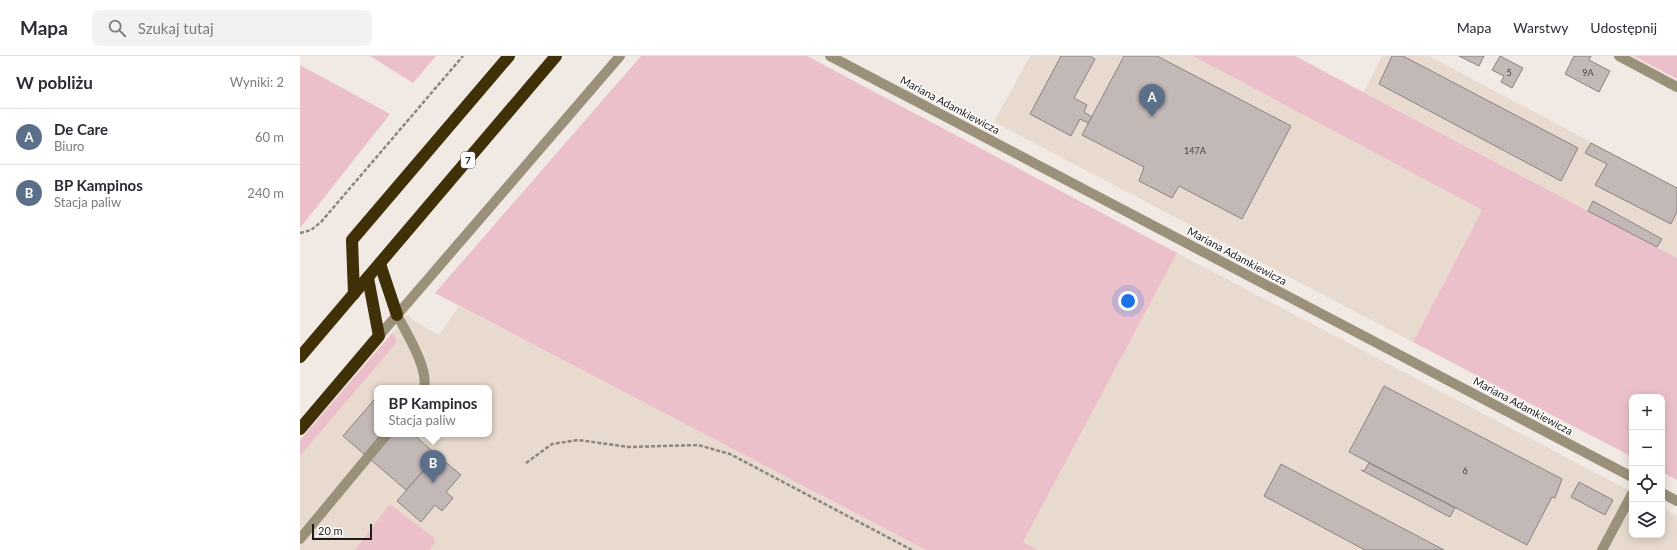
<!DOCTYPE html>
<html lang="pl">
<meta charset="utf-8">
<style>
body{margin:0;font-family:Lato,sans-serif;background:#f2f2f3;color:#2b2b33}
.controls{position:absolute;right:12px;bottom:12px;display:grid;overflow:hidden;border-radius:8px;box-shadow:0 2px 10px #0003}
.controls button{width:36px;height:36px;display:grid;place-items:center;padding:0;border:0;border-bottom:1px solid #e1e1e2;background:#fff;color:#2b2b33;font:20px sans-serif}
.scale{position:absolute;left:12px;bottom:10px;width:60px;box-sizing:border-box;padding-left:4px;border:2px solid #1e1b19;border-top:0;font-size:11px;line-height:14px;white-space:nowrap;color:#1e1b19;-webkit-text-stroke:3px #fff;paint-order:stroke}
.you{position:absolute;left:828px;top:245px;width:14px;height:14px;margin:-10px;border:3px solid #fff;border-radius:50%;background:#1a73e8;box-shadow:0 0 0 6px #1a73e833}
.badge{display:grid;place-items:center;width:26px;height:26px;border-radius:50%;background:#d93025;color:#fff;font-size:13px;font-weight:700}
.pin{position:absolute;translate:-50% -33px;filter:drop-shadow(0 1px 2px #0008)}
.pin::after{content:'';position:absolute;top:21px;width:14px;height:12px;background:inherit;clip-path:polygon(0 0,100% 0,50% 100%)}
.popup{position:absolute;left:74px;top:329px;width:118px;height:52px;box-sizing:border-box;display:grid;place-content:center;border-radius:8px;background:#fff;filter:drop-shadow(0 1px 3px #0005);font-size:13px;white-space:nowrap;color:#7c7c81}
.popup b{font-size:15px;color:#2b2b33}
.popup::after{content:'';position:absolute;left:50%;top:100%;margin-left:-8px;border:8px solid transparent;border-top-color:#fff}
.list{margin:0;padding:0;list-style:none}
h2{display:flex;justify-content:space-between;align-items:center;height:52px;margin:0;padding:0 16px;font-size:17px}
h2 small{font-size:13px;font-weight:400;color:#7c7c81}
.list li{display:grid;grid-template-columns:26px 1fr auto;gap:12px;align-items:center;box-sizing:border-box;height:56px;padding:0 16px;border-top:1px solid #e1e1e2}
.list b{display:block;font-size:15px;white-space:nowrap}
.list p{margin:0;font-size:13px;white-space:nowrap;color:#7c7c81}
.list em{font-size:13px;font-style:normal;color:#7c7c81}
.icon{flex:none;width:22px;height:22px;fill:none;stroke:currentColor;stroke-width:2;stroke-linecap:round;stroke-linejoin:round}
.map{position:relative;flex:none;width:1377px;height:494px;overflow:hidden}
header{display:flex;align-items:center;gap:24px;box-sizing:border-box;height:56px;padding:0 20px;background:#fff;border-bottom:1px solid #e1e1e2}
header strong{font-size:19px}
nav{display:flex;gap:22px;margin-inline-start:auto;font-size:14px}
.search{width:280px;height:36px;background:#f2f2f3;display:flex;align-items:center;gap:10px;box-sizing:border-box;padding:0 14px;border-radius:8px;color:#7c7c81;font-size:15px}
main{display:flex}
aside{flex:1;background:#fff}
.map>svg:first-child{display:block}
.built{fill:#e8dacf;fill-rule:evenodd}
.green{fill:#ecc0ca}
.building{fill:#c2b8b6;stroke:#8c8281}
.lines{fill:none;stroke-linecap:round;stroke-linejoin:round}
.path{stroke:#8c8682;stroke-width:2.5;stroke-dasharray:4 2;stroke-linecap:butt}
.minor{stroke:#9b917b;stroke-width:10}
.highway{stroke:#3f3008;stroke-width:12}
.labels{text-anchor:middle;stroke-width:3;stroke-linejoin:round;paint-order:stroke}
.number-label{font-size:9px;fill:#474240}
.shield{fill:#fff;stroke:#625f5e;stroke-width:1}
.shield-label{font-size:10px;font-weight:bold;fill:#1e1b19}
.street-label{font-size:11px;fill:#1e1b19;stroke:#fff}
</style>
<header>
<strong>Mapa</strong>
<div class="search"><svg class="icon" aria-label="search" viewBox="0 0 24 24"><circle cx="10" cy="10" r="6"/><path d="M15 15l6 6"/></svg>Szukaj tutaj</div>
<nav><a>Mapa</a><a>Warstwy</a><a>Udostępnij</a></nav>
</header>
<main>
<aside>
<h2>W pobliżu<small>Wyniki: 2</small></h2>
<ul class="list">
<li><span class="badge" style="background:#5c6f8a">A</span><div><b>De Care</b><p>Biuro</p></div><em>60 m</em></li>
<li><span class="badge" style="background:#5c6f8a">B</span><div><b>BP Kampinos</b><p>Stacja paliw</p></div><em>240 m</em></li>
</ul>
</aside>
<div class="map">
<svg width="1377" height="494" viewBox="0 0 1377 494">
<rect width="100%" height="100%" fill="#f1e9e3"/>
<!-- built -->
<g class="built">
<polygon points="730,0 893,0 1182,154 1113,286 694,66"/>
<polygon points="1082,0 1129,0 1377,132 1377,202 1064,36"/>
<polygon points="877,197 1332,436 1332,479 1362,479 1362,452 1377,460 1377,494 738,494 723,486"/>
<path d="M 159,250 L 626,494 L 0,494 L 0,400 L 97,286 L 93,276 L 108,258 L 111,263 L 139,279 ZM 77,332 L 189,332 L 189,378 L 77,378 Z"/>
</g>
<!-- green -->
<g class="green">
<polygon points="70,0 136,0 113,27"/>
<polygon points="341,0 507,0 877,197 723,486 738,494 626,494 135,237"/>
<polygon points="893,0 995,0 1377,202 1377,424 1362,416 1362,341 1332,341 1332,401 1113,286 1182,154"/>
<polygon points="1333,0 1377,0 1377,23"/>
<polygon points="0,9 90,58 0,172"/>
<polygon points="93,276 97,286 0,400 0,384"/>
<polygon points="90,448 134,482 135,487 129,494 55,494"/>
</g>
<!-- building -->
<g class="building">
<polygon points="761,0 790,0 795,3 774,42 787,49 784,56 792,61 788,67 780,63 771,80 730,58"/>
<polygon points="824,0 857,0 991,70 942,163 879,130 872,142 839,125 844,111 782,79"/>
<polygon points="1092,0 1103,0 1278,92 1261,125 1079,28"/>
<polygon points="1159,0 1184,0 1179,10"/>
<polygon points="1200,0 1223,12 1212,32 1201,26 1204,20 1192,14"/>
<polygon points="1274,0 1291,0 1289,4 1310,15 1299,36 1265,18"/>
<polygon points="1291,87 1377,132 1377,156 1371,168 1295,129 1307,108 1285,97"/>
<polygon points="1293,145 1362,183 1357,191 1288,155"/>
<polygon points="1084,330 1262,423 1255,442 1252,441 1227,489 1049,396"/>
<polygon points="74,344 77,347 77,378 113,378 137,399 106,434 43,380"/>
<polygon points="137,399 161,419 146,436 153,442 142,455 135,449 121,466 97,445"/>
<polygon points="1069,407 1155,452 1150,461 1061,414 1064,415"/>
<polygon points="981,408 1144,494 1065,494 964,440"/>
<polygon points="1279,426 1313,444 1305,459 1271,441"/>
</g>
<g class="lines">
<!-- path -->
<g class="path">
<polyline points="0,177 11,174 21,166 163,0"/>
<polyline points="226,407 252,388 278,384 329,391 398,389 430,398 612,494"/>
</g>
<!-- minor -->
<g class="minor">
<polyline points="530,0 1332,421"/>
<polyline points="1319,0 1377,31"/>
<path d="M 97,259 C 106,276 129,313 124,332"/>
<polyline points="79,280 320,0"/>
<polyline points="1362,437 1377,445"/>
<polyline points="0,483 87,378"/>
<polyline points="1302,494 1332,438"/>
</g>
<!-- highway -->
<g class="highway">
<polyline points="80,208 97,259"/>
<polyline points="54,238 52,184 209,0"/>
<polyline points="0,301 256,0"/>
<polyline points="0,373 79,280 68,222"/>
</g>
</g>
<g class="labels">
<!-- number labels -->
<g class="number-label">
<text x="1209" y="20">5</text>
<text x="1288" y="20">9A</text>
<text x="895" y="98">147A</text>
<text x="1165" y="418">6</text>
</g>
<!-- shield labels -->
<rect class="shield" x="161" y="96" width="14" height="16" rx="3"/>
<g class="shield-label">
<text x="168" y="108">7</text>
</g>
<!-- street labels -->
<g class="street-label">
<text transform="translate(650 49) rotate(28)" y="4">Mariana Adamkiewicza</text>
<text transform="translate(937 200) rotate(28)" y="4">Mariana Adamkiewicza</text>
<text transform="translate(1223 350) rotate(28)" y="4">Mariana Adamkiewicza</text>
</g>
</g>
</svg>
<div class="controls">
<button>+</button>
<button>−</button>
<button><svg class="icon" aria-label="locate" viewBox="0 0 24 24"><circle cx="12" cy="12" r="6"/><path d="M12 2v4M12 18v4M2 12h4M18 12h4"/></svg></button>
<button><svg class="icon" aria-label="layers" viewBox="0 0 24 24"><path d="M12 4l9 5-9 5-9-5zM3 14l9 5 9-5"/></svg></button>
</div>
<div class="scale">20 m</div>
<div class="you"></div>
<div class="pin badge" style="left:852px;top:61px;background:#5c6f8a">A</div>
<div class="pin badge" style="left:133px;top:427px;background:#5c6f8a">B</div>
<div class="popup"><b>BP Kampinos</b>Stacja paliw</div>
</div>
</main>
